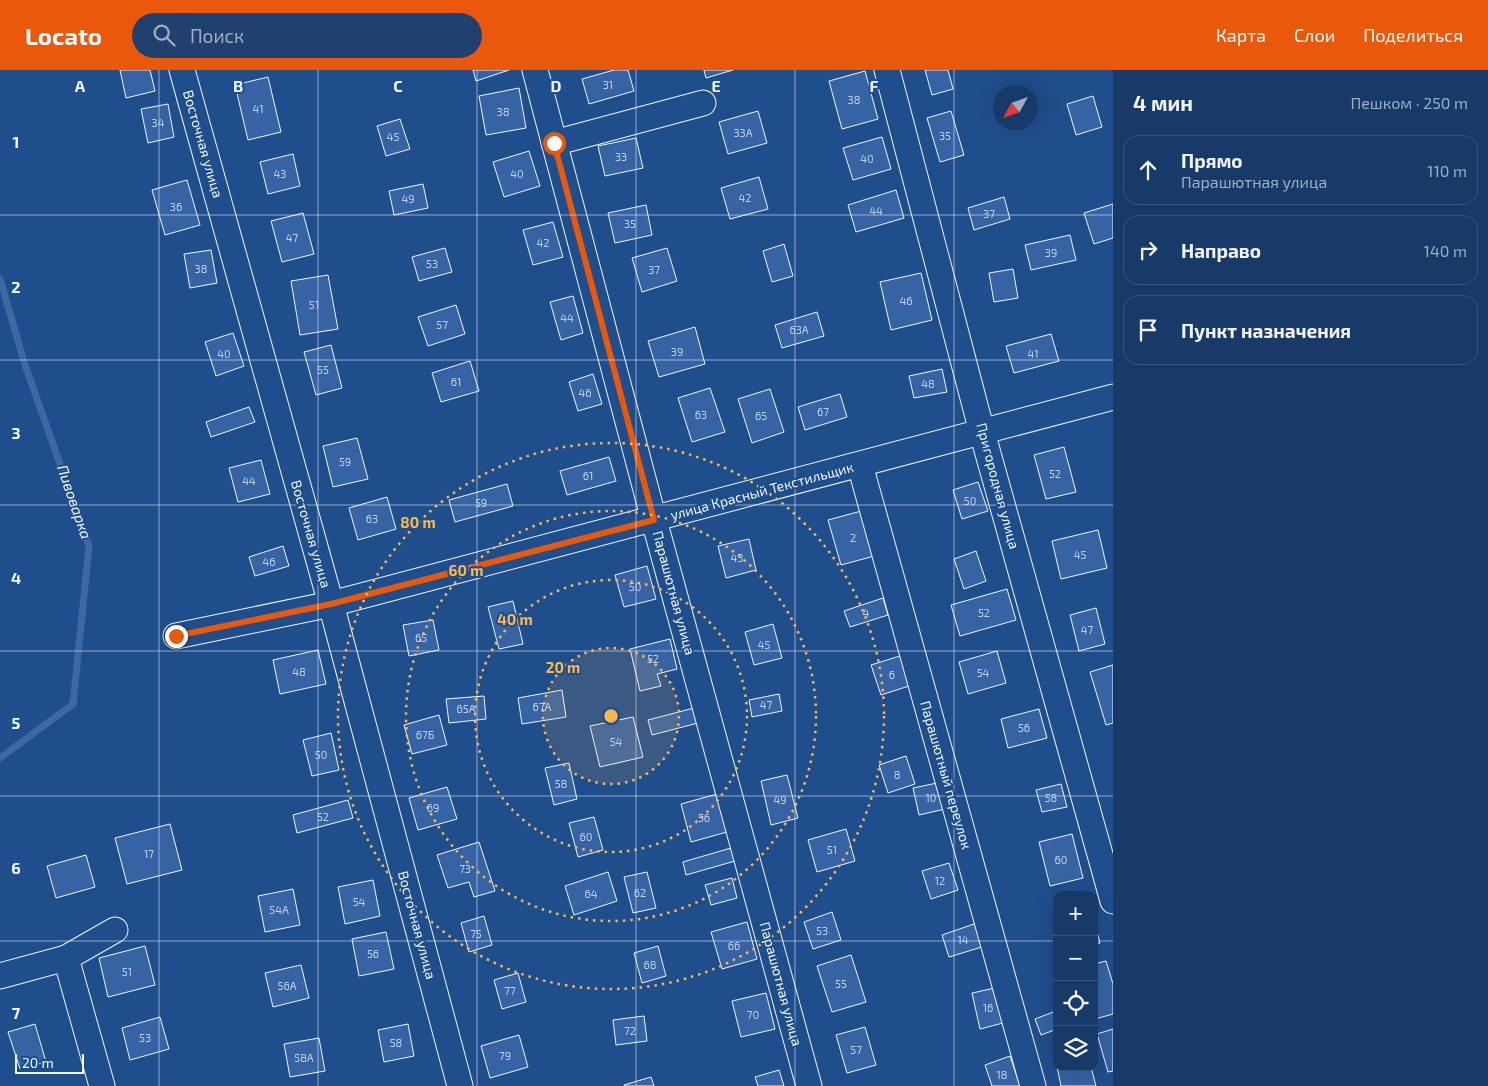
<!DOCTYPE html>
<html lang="ru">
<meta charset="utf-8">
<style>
body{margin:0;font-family:"Exo 2",sans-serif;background:#20416f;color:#f1f3f6}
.controls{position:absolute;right:15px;bottom:15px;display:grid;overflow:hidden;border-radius:10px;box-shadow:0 5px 20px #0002}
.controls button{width:45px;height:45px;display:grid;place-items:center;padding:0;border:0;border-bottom:1px solid #36547d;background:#173a69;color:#f1f3f6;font:25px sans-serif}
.compass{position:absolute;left:993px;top:15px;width:45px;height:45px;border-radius:50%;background:#173a69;box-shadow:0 5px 20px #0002;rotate:230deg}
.scale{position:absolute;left:15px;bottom:12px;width:69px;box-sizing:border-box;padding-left:5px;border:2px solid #f2f6ff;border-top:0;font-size:14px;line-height:18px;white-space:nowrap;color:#f2f6ff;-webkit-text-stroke:4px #1f4e8c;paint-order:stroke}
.stop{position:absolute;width:15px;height:15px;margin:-11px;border:4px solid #ea580c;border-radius:50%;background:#fff}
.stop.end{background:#ea580c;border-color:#fff;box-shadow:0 1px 5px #0008}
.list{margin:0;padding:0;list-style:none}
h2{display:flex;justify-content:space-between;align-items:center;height:65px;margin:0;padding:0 20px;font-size:21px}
h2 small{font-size:16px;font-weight:400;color:#9eadc0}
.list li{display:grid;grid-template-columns:32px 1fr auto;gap:15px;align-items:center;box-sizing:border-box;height:70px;margin:0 10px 10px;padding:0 10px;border:1px solid #36547d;border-radius:15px}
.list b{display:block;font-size:19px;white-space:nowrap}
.list p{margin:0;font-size:16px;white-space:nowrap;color:#9eadc0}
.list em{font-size:16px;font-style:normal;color:#9eadc0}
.icon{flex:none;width:28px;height:28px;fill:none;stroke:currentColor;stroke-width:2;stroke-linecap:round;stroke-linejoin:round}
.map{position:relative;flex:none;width:1113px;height:1016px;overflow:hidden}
header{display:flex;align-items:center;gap:30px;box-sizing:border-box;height:70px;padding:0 25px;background:#ea580c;color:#fff}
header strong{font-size:24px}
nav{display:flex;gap:28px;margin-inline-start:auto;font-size:18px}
.search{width:350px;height:45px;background:#20416f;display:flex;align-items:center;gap:12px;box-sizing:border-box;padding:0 18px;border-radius:28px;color:#9eadc0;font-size:19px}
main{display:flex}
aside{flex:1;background:#173a69}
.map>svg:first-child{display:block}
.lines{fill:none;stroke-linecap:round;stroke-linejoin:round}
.stream{stroke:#3b69a3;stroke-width:7}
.building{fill:#3563a3;stroke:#f2f6ff}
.minor-casing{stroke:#f2f6ff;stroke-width:27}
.minor{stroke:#1f4e8c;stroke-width:25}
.route{stroke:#ea580c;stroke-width:6}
.grid{fill:none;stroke:#f2f6ff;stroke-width:1;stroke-opacity:0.55}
.ring{fill:none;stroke:#ffb74d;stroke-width:2.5;stroke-dasharray:2.5 5}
.labels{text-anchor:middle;stroke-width:4;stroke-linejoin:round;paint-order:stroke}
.number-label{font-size:11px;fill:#c3d1e8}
.street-label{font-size:14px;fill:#f2f6ff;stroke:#1f4e8c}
.water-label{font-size:15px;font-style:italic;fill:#f2f6ff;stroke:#1f4e8c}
.grid-label{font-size:16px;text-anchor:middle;font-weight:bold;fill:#f2f6ff;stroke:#1f4e8c;stroke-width:4;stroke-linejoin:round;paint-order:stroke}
.centre{fill:#ffb74d;stroke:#1f4e8c;stroke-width:2.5}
.ring-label{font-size:15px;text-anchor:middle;font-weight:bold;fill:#ffb74d;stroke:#1f4e8c;stroke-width:4;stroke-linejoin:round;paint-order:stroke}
</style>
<header>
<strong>Locato</strong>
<div class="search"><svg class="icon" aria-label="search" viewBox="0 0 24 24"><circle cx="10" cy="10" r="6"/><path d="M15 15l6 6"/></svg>Поиск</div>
<nav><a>Карта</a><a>Слои</a><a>Поделиться</a></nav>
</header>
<main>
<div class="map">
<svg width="1113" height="1016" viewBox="0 0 1113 1016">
<rect width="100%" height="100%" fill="#1f4e8c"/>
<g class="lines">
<!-- stream -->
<polyline class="stream" points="0,209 25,295 89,476 73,634 0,688"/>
</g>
<!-- building -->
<g class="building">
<polygon points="120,0 150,0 155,21 126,28"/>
<polygon points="473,0 509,0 476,11"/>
<polygon points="614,0 628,0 634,21 589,34 582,9"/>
<polygon points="704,0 733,0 706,8"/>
<polygon points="925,0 948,0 953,19 932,25"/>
<polygon points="865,1 878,49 842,59 829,11"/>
<polygon points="268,7 281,62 248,70 235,15"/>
<polygon points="519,18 526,58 486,65 479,26"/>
<polygon points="1093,26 1102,57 1076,65 1067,34"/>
<polygon points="168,34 174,67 148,73 141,39"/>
<polygon points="758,41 767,73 728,84 719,52"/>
<polygon points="951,41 964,85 940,92 927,48"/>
<polygon points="400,49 410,79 386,86 377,56"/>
<polygon points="882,67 891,99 853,110 843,78"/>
<polygon points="636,68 643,98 605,106 598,76"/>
<polygon points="529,81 540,116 504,127 493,92"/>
<polygon points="293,84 300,116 268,124 260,92"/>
<polygon points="759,107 768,139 730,149 721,118"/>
<polygon points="187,110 200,155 165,165 152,120"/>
<polygon points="423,114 428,138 394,145 389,121"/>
<polygon points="896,120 904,148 856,162 848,135"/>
<polygon points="1004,127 1010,149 974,160 968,138"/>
<polygon points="1113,134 1113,168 1094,174 1084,143"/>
<polygon points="646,135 652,165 615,173 608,143"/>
<polygon points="303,143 314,184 282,192 271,151"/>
<polygon points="553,152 563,187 533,195 523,160"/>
<polygon points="1070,165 1076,190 1031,200 1025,175"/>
<polygon points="784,174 793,206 772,212 763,181"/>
<polygon points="445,178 452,202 419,211 412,187"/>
<polygon points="667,178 677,211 642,222 632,188"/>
<polygon points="211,180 217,213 190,218 184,184"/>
<polygon points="1013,199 1018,228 994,232 989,203"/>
<polygon points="921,203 932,250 891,260 880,212"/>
<polygon points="328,205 338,259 300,265 291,211"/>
<polygon points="573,226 583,263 561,270 550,232"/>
<polygon points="456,235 465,264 428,276 418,247"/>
<polygon points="817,242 824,266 782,278 775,255"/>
<polygon points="695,257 705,294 659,307 648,271"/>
<polygon points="233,263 244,296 216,306 205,272"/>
<polygon points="1051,264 1059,291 1014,303 1006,276"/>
<polygon points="331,275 342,318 316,325 304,282"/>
<polygon points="470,291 479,321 441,332 432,303"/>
<polygon points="942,299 947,322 914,328 909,306"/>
<polygon points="593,304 602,334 578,341 569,312"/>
<polygon points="710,318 725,362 692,372 678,328"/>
<polygon points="770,319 784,362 752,373 738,329"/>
<polygon points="840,324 847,347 805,360 798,337"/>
<polygon points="249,337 255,352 211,367 206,352"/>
<polygon points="357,368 368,409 333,417 323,376"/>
<polygon points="1064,377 1076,422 1046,429 1034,385"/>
<polygon points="609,387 616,411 567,425 560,401"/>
<polygon points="261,390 270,424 238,432 229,398"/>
<polygon points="978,412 988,441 962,449 953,420"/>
<polygon points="507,414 513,436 455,452 449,430"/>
<polygon points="387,427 396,459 358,470 349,438"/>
<polygon points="865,440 878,485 841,495 828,450"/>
<polygon points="1098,460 1107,498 1061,509 1052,471"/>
<polygon points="749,469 756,500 726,508 718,476"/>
<polygon points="283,476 289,496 255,506 249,487"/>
<polygon points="976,481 986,511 964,519 954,489"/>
<polygon points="647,496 656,529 624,537 615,505"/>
<polygon points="1007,519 1016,550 960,566 951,535"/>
<polygon points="883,528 888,545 850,557 844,541"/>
<polygon points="513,531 523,574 499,579 488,537"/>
<polygon points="1096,538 1105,574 1079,581 1070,545"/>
<polygon points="433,550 439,580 409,586 403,555"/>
<polygon points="773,554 782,588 754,595 745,562"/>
<polygon points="670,569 677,599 657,604 661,616 640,621 630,579"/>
<polygon points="318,580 326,614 280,624 273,590"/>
<polygon points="997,581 1006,613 968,624 959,592"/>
<polygon points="903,585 912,615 881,625 871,595"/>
<polygon points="1113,595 1113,653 1106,655 1090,602"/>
<polygon points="562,620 566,647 522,654 518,628"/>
<polygon points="779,624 782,641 752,647 749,630"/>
<polygon points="484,626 486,649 449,653 446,629"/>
<polygon points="694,638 698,653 652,665 648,650"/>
<polygon points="1039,639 1047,668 1008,678 1001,649"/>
<polygon points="439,645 447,675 412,684 404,655"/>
<polygon points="633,647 643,687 600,697 590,656"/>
<polygon points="331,663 339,700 312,706 303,670"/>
<polygon points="906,686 915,714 888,723 879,695"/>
<polygon points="569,693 577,729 554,735 545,698"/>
<polygon points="787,705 798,748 771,755 761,711"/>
<polygon points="942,712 949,738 919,745 913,718"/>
<polygon points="1061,714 1067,737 1042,742 1036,720"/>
<polygon points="447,717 457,749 418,760 409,728"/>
<polygon points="717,724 727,762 691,772 681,734"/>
<polygon points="348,730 353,748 297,763 293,745"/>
<polygon points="594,747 603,780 578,787 569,753"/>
<polygon points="170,754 182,800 127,814 115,768"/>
<polygon points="846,759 855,791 817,802 808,770"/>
<polygon points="1072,764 1083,808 1050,816 1039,772"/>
<polygon points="479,772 495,821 474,827 469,812 448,818 437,785"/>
<polygon points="731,778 735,791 686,805 683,792"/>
<polygon points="86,785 95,817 56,828 47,796"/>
<polygon points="949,793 958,820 931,829 922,801"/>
<polygon points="608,802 617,831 574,845 565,816"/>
<polygon points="647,802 656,838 633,843 624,807"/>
<polygon points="732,808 737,828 711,835 705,815"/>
<polygon points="373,810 380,846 345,854 338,817"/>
<polygon points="293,819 300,855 265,862 258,826"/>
<polygon points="832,842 841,870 813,879 804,852"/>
<polygon points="484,846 492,875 469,882 461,853"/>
<polygon points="1094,851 1100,873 1094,874"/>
<polygon points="747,852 757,889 722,899 711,862"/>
<polygon points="977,853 985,876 949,887 942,865"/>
<polygon points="386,862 394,899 359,906 352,869"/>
<polygon points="145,876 155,915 108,927 99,888"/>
<polygon points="658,876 666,906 642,913 634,883"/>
<polygon points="851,885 866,932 832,942 817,896"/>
<polygon points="1106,891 1113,914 1113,944 1095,949 1094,894"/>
<polygon points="301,895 309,928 273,937 265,903"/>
<polygon points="518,903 526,932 502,939 494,910"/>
<polygon points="995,918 1003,953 980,959 972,923"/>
<polygon points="766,923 775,959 741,967 732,931"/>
<polygon points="1056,941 1057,959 1041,965 1035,949"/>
<polygon points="644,946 647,971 616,975 613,950"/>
<polygon points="160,947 169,979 130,990 122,958"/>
<polygon points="35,954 46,992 20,999 8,962"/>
<polygon points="408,954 414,986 384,992 378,960"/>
<polygon points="865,957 876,995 847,1003 836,965"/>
<polygon points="1113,959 1113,1001 1108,1002 1097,964"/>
<polygon points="519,965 528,997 490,1008 481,976"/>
<polygon points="319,968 325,1001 290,1007 284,974"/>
<polygon points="1010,986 1020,1016 992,1016 985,995"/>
<polygon points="1057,997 1091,997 1096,1016 1061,1016"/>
<polygon points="779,1000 784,1016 758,1016 755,1007"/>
<polygon points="651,1007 654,1016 624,1016 624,1015"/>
</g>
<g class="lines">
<!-- minor casing -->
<g class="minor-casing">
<g id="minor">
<polyline points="182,0 331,534 460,1016"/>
<polyline points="535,0 654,450 809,1016"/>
<polyline points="887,0 982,362 1113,831"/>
<polyline points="554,73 703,33"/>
<polyline points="860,395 1033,1016"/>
<polyline points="176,566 331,534 1113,327"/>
<polyline points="66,888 102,1016"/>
<polyline points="0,906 66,888 115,860"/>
</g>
</g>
<!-- minor -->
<use href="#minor" class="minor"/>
</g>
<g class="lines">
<!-- route -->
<polyline class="route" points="176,566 331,534 654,450 554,73"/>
</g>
<!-- grid -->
<path class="grid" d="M 159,0 L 159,1016M 318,0 L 318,1016M 477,0 L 477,1016M 636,0 L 636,1016M 795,0 L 795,1016M 954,0 L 954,1016M 0,145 L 1113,145M 0,290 L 1113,290M 0,435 L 1113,435M 0,581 L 1113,581M 0,726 L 1113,726M 0,871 L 1057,871M 1094,871 L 1113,871"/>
<!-- distance rings -->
<circle cx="611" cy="646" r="68" fill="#ffb74d" fill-opacity=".12"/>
<g class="ring">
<circle cx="611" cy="646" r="68"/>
<circle cx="611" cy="646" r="136"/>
<circle cx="611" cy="646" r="205"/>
<circle cx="611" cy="646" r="273"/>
</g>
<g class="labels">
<!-- number labels -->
<g class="number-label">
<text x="608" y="19">31</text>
<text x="854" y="34">38</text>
<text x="258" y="43">41</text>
<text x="503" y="46">38</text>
<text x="158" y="57">34</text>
<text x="743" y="67">33А</text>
<text x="945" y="70">35</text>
<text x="393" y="71">45</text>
<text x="621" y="91">33</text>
<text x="867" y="93">40</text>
<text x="280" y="108">43</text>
<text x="517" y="108">40</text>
<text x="745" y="132">42</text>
<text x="408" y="133">49</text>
<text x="176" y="141">36</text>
<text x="876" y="145">44</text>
<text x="989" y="148">37</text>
<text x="630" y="158">35</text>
<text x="292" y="172">47</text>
<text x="543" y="177">42</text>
<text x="1051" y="187">39</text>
<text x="432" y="198">53</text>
<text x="201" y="203">38</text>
<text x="654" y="204">37</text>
<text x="906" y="235">46</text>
<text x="314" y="239">51</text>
<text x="567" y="252">44</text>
<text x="442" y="259">57</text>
<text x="799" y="264">63А</text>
<text x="677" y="286">39</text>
<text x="224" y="288">40</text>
<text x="1033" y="288">41</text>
<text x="323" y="304">55</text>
<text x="456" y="316">61</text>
<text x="928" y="318">48</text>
<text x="585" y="327">46</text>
<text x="823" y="346">67</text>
<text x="701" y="349">63</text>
<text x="761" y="350">65</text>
<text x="345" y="396">59</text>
<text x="1055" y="408">52</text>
<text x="588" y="410">61</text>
<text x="249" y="415">44</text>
<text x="970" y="435">50</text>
<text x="481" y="437">59</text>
<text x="372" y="453">63</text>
<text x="853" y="472">2</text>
<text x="1080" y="489">45</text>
<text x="737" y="492">43</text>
<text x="269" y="496">46</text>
<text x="635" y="521">50</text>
<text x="866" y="547">4</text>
<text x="984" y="547">52</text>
<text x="1087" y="564">47</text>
<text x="421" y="572">65</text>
<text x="764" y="579">45</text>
<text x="653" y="593">52</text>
<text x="299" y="606">48</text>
<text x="983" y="607">54</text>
<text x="892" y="609">6</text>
<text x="766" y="639">47</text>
<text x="542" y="641">67А</text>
<text x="466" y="643">65А</text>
<text x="1024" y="662">56</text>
<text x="425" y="669">67Б</text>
<text x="616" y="676">54</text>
<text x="321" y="689">50</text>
<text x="897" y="709">8</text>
<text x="561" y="718">58</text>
<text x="931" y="732">10</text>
<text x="1051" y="732">58</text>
<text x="780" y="734">49</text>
<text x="433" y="742">69</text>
<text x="323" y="751">52</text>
<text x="704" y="752">56</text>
<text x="586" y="771">60</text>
<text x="832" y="784">51</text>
<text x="149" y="788">17</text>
<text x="1061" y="794">60</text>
<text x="465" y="803">73</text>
<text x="940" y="815">12</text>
<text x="640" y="827">62</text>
<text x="591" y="828">64</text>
<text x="359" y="836">54</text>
<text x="279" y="844">54А</text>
<text x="822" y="865">53</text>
<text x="476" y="868">75</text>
<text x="963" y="874">14</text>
<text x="734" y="880">66</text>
<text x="373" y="888">56</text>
<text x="650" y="899">68</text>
<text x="127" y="906">51</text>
<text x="841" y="918">55</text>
<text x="287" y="920">56А</text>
<text x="510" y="925">77</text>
<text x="988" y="942">16</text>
<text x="753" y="949">70</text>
<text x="630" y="965">72</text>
<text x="145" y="972">53</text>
<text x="396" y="977">58</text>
<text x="856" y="984">57</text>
<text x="505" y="990">79</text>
<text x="304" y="992">58А</text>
<text x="1002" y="1009">18</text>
</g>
<!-- street labels -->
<g class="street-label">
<text transform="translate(203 74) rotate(74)" y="5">Восточная улица</text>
<text transform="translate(998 416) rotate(75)" y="5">Пригородная улица</text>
<text transform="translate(762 421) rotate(-15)" y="5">улица Красный Текстильщик</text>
<text transform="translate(311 464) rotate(74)" y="5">Восточная улица</text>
<text transform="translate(674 523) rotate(75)" y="5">Парашютная улица</text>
<text transform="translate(946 705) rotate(74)" y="5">Парашютный переулок</text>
<text transform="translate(417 855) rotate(75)" y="5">Восточная улица</text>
<text transform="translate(781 914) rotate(75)" y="5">Парашютная улица</text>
</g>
<!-- water labels -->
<g class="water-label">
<text transform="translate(74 432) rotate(71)" y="5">Пивоварка</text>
</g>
</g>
<g class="grid-label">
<text x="80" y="22">A</text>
<text x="238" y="22">B</text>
<text x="398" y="22">C</text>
<text x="556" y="22">D</text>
<text x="716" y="22">E</text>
<text x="874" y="22">F</text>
<text x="16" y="78">1</text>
<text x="16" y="223">2</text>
<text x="16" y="369">3</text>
<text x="16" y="514">4</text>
<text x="16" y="659">5</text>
<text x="16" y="804">6</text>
<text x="16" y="949">7</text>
</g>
<circle cx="611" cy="646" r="8" class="centre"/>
<g class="ring-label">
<text x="418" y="458">80 m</text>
<text x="466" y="506">60 m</text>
<text x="515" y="555">40 m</text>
<text x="563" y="603">20 m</text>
</g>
</svg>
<div class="controls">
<button>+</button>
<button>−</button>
<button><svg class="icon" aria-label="locate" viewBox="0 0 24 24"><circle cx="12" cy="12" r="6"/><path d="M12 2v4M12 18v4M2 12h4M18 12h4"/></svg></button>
<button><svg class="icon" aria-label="layers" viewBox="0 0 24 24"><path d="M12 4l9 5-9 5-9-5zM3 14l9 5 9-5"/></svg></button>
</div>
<svg class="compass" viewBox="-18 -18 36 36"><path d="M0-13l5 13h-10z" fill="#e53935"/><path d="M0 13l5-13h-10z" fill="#9eadc0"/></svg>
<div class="scale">20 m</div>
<div class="stop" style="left:554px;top:73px"></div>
<div class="stop end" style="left:176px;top:566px"></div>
</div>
<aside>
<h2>4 мин<small>Пешком · 250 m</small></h2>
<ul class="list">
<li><svg class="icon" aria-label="ahead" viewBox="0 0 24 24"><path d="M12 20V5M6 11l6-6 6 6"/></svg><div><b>Прямо</b><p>Парашютная улица</p></div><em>110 m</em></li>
<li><svg class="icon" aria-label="right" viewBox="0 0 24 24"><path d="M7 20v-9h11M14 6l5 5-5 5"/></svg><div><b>Направо</b></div><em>140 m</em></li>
<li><svg class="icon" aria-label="arrive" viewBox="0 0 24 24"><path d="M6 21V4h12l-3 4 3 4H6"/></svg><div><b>Пункт назначения</b></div></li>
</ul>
</aside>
</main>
